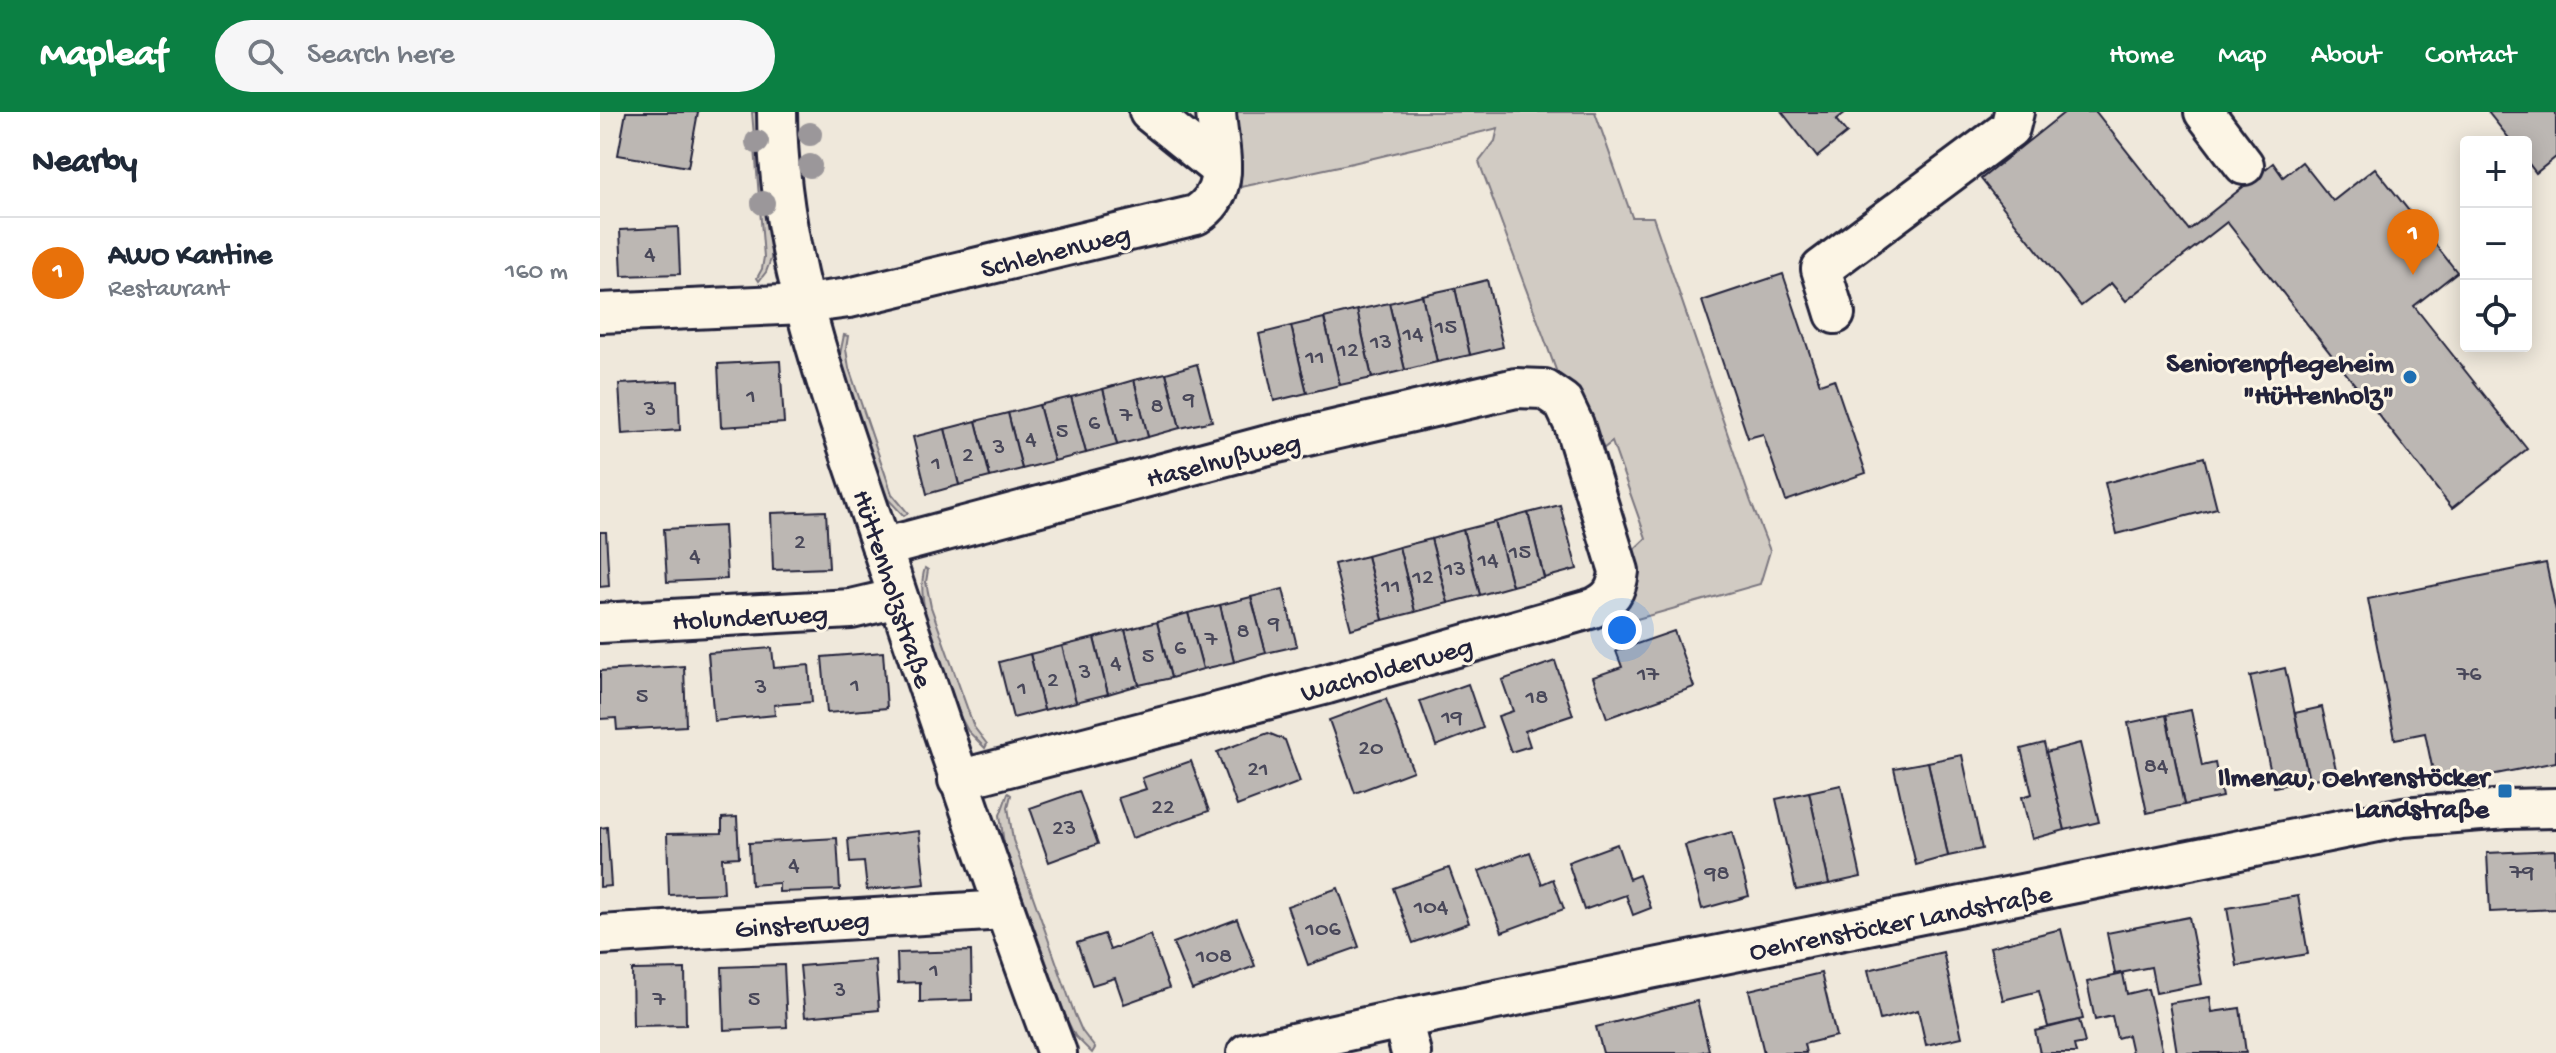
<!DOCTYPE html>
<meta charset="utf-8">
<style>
body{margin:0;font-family:"Gochi Hand",sans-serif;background:#f6f6f7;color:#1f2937}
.controls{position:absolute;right:24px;top:24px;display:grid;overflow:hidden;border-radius:8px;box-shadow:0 4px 20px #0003}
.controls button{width:72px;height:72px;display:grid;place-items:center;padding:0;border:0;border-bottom:2px solid #e0e1e3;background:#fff;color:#1f2937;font:40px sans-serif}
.you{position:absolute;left:1022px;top:518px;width:28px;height:28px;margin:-20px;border:6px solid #fff;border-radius:50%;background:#1a73e8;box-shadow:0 0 0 12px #1a73e833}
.badge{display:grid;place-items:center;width:52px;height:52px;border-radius:50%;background:#0b8043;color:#fff;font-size:26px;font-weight:700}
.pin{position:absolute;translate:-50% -66px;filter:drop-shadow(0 2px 4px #0008)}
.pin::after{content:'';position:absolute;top:42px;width:28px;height:24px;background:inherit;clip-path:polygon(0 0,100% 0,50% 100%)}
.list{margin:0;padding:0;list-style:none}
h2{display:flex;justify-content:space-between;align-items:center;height:104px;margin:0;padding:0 32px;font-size:34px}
h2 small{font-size:26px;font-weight:400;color:#747a83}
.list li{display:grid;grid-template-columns:52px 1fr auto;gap:24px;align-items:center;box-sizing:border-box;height:112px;padding:0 32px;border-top:2px solid #e0e1e3}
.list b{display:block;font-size:30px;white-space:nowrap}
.list p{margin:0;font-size:26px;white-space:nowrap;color:#747a83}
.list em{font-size:26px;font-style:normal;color:#747a83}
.icon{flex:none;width:44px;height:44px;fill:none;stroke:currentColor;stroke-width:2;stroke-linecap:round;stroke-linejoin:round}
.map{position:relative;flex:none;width:1956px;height:941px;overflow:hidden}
header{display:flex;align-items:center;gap:48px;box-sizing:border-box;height:112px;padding:0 40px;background:#0b8043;color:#fff}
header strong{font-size:38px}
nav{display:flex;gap:44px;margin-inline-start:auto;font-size:28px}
.search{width:560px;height:72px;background:#f6f6f7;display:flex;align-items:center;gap:20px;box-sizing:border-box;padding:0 28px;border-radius:44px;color:#747a83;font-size:30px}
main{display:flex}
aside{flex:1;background:#fff}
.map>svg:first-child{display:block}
.green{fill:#d1cbc3;stroke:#7a767f;stroke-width:2}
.building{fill:#bcb7b3;stroke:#22223b;stroke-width:2}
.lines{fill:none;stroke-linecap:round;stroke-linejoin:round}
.minor-casing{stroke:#22223b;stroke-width:44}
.minor{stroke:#fcf5e5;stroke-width:38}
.tree{fill:#9b979a}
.poi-dot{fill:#1f6fb2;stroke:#fcf5e5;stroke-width:3}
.labels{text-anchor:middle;stroke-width:6;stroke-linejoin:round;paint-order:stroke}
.number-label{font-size:24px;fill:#484759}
.street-label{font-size:28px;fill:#22223b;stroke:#fcf5e5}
.poi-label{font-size:28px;font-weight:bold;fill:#22223b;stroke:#fcf5e5;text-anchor:end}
</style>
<header>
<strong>Mapleaf</strong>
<div class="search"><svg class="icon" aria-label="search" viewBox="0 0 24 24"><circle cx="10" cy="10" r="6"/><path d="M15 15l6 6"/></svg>Search here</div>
<nav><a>Home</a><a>Map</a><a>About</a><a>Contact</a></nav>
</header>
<main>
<aside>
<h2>Nearby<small></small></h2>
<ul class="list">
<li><span class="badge" style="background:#e8710a">1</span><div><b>AWO Kantine</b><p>Restaurant</p></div><em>160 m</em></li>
</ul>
</aside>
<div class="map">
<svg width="1956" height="941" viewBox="0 0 1956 941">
<rect width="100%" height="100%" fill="#efe8db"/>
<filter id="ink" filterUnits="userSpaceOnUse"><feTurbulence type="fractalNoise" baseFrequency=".0125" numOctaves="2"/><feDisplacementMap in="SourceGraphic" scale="16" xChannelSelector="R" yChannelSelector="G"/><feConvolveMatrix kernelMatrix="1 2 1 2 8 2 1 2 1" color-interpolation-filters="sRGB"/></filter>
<g filter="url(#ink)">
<!-- green -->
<g class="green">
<polygon points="152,0 159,0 171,121 171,147 166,160 159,169 157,166 162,157 164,145"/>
<polygon points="633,0 995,0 1032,105 1053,105 1151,390 1170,439 1160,472 1016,513 1014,504 1027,444 1046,426 1012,330 994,344 966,285 879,50 895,29 898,16 753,51 641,75 633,25"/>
<polygon points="244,223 248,224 246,237 249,256 292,382 308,401 304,404 286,385 279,371 239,247"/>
<path d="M 325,456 L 328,458 L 326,470 L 331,495 L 374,615 L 387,632 L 385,636 L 368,619 L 361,606 C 348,568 312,493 325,456 Z"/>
<polygon points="408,681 411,683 408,695 413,728 475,903 482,919 495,936 492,941 475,924 467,908 404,732 400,703"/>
</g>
<!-- building -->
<g class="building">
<polygon points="26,0 98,0 88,55 18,43"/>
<polygon points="1182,0 1246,0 1236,8 1247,21 1217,45"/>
<polygon points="1465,0 1496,0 1589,118 1673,51 1683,65 1702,50 1733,89 1775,56 1857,160 1814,194 1927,337 1852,396 1627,110 1526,189 1511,171 1481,194 1381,67"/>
<polygon points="1888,0 1956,0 1956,45 1936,61 1926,48 1926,30 1912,30"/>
<polygon points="78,115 80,162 22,164 20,118"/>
<polygon points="1183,162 1220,272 1234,267 1266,361 1186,389 1163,322 1148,326 1102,189"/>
<polygon points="887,168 903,235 870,243 855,176"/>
<polygon points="855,176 870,243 837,250 822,183"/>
<polygon points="822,183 837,250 805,258 789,191"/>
<polygon points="789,191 805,258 772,266 757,198"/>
<polygon points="757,198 772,266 740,273 724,206"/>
<polygon points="724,206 740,273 707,281 691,214"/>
<polygon points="691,214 707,281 674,289 659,222"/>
<polygon points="180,249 184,311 121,315 118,252"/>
<polygon points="597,252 612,309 580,316 566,261"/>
<polygon points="566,261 580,316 548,325 534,268"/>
<polygon points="534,268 548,325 517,333 503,277"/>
<polygon points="78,269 80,318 22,322 19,272"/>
<polygon points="503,277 517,333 486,341 471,285"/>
<polygon points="471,285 486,341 454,349 439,293"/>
<polygon points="439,293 454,349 422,357 408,301"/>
<polygon points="408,301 422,357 390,365 376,309"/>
<polygon points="376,309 390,365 359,373 345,317"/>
<polygon points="345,317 359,373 327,382 313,325"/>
<polygon points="1604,345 1617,396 1517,422 1505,371"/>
<polygon points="960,393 977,457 944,466 928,401"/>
<polygon points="226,399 229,456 173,458 171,401"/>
<polygon points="928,401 944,466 912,474 895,410"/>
<polygon points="895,410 912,474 880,483 863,418"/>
<polygon points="124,414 127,467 67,470 64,417"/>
<polygon points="863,418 880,483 848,491 831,427"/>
<polygon points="0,420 6,420 9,474 0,475"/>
<polygon points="831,427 848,491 815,500 799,435"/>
<polygon points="799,435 815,500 783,508 767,444"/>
<polygon points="767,444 783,508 751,517 734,452"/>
<polygon points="1946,451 1956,499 1956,650 1836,674 1825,621 1795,627 1768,487"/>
<polygon points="683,477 697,534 666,541 651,485"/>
<polygon points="651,485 666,541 634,550 620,493"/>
<polygon points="620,493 634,550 603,557 588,501"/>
<polygon points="588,501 603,557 571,566 557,510"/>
<polygon points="557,510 571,566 539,573 525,518"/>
<polygon points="525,518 539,573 508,582 494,526"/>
<polygon points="1074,519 1094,575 1007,606 993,565 1022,555 1016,539"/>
<polygon points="494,526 508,582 476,590 462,534"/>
<polygon points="462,534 476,590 444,598 430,542"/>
<polygon points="172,536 174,556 209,553 212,590 174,593 175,603 114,609 108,541"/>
<polygon points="283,540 287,596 227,601 222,545"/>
<polygon points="430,542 444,598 413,606 399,550"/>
<polygon points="955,549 973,603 925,619 930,634 911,640 898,604 913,599 902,568"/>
<polygon points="84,554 86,614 17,618 16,606 0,607 0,559"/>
<polygon points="1685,556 1709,668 1674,675 1650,564"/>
<polygon points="868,572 883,616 836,634 820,589"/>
<polygon points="786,587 813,659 755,681 729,608"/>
<polygon points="1722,595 1737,662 1709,668 1695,601"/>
<polygon points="1591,598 1602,654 1615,651 1622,685 1584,693 1566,603"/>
<polygon points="1566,603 1584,693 1547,701 1528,611"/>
<polygon points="668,621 685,628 700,670 637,694 617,640"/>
<polygon points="1444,631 1465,718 1432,727 1422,685 1432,682 1421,637"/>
<polygon points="1480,631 1499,710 1465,718 1446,640"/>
<polygon points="1362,643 1382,737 1348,744 1328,650"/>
<polygon points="591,649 609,699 532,726 518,686 546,677 542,666"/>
<polygon points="1328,650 1348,744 1316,753 1294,656"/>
<polygon points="1241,673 1261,765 1229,772 1209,680"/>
<polygon points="479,679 498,732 449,750 430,696"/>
<polygon points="1209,680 1229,772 1196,778 1176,687"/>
<polygon points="137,705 139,745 122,746 124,781 69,783 67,722 122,721 122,706"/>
<polygon points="7,715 11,774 0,775 0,716"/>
<polygon points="319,719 325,772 267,778 264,750 250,751 248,727"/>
<polygon points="1132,720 1149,784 1102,797 1085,733"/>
<polygon points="237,726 240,778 179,780 179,771 151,773 149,731"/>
<polygon points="1017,732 1029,767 1039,763 1051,796 1033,803 1026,783 984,798 968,750"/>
<polygon points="1955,738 1956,797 1890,800 1887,741"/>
<polygon points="930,740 942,772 953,767 964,797 902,820 879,759"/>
<polygon points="849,756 869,811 813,831 793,776"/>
<polygon points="738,776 759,835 708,853 687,794"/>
<polygon points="1698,784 1708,842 1637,854 1627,796"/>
<polygon points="1589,805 1602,872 1556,881 1551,855 1515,862 1507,821"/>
<polygon points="637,807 655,854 592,878 573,831"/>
<polygon points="1461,817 1483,907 1448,915 1439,879 1403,888 1390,835"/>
<polygon points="504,822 510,838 550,823 569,876 524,892 515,866 492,873 477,831"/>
<polygon points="371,839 372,888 320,890 320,870 298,871 297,841"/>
<polygon points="1343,840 1362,925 1326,933 1318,898 1280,908 1268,858"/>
<polygon points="275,848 279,898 205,905 200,854"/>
<polygon points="184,853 187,915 124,918 122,855"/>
<polygon points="85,857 86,913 33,914 32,858"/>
<polygon points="1221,861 1236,924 1204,932 1206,941 1164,941 1149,878"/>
<polygon points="1523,862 1527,882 1548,877 1563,941 1532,941 1528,923 1517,926 1512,904 1495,908 1487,870"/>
<polygon points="1610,885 1612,900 1640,896 1646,941 1577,941 1569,891"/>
<polygon points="1097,889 1109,938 1098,941 1003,941 996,915"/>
<polygon points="1479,908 1485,931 1474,933 1476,941 1440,941 1435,919"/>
</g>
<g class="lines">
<!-- minor casing -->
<g class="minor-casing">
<g id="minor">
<path d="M 177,0 C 178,151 234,291 281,433 C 337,603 394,773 457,941"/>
<polyline points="549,0 621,58"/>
<polyline points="1604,0 1644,53"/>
<path d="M 0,201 L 204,192 L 249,186 L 596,103 C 634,80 618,37 616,0"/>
<polyline points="1235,202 1221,157 1410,16 1414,0"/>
<path d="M 282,436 L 664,334 L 916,276 L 944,277 L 963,290 L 974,313 L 1019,459 C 1017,478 1011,488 993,496 L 727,572 L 358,668"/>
<polyline points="0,511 251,497 298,486"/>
<polyline points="0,823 404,798"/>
<polyline points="802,907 811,941"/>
<polyline points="647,941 802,907 1803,705 1907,697 1956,696"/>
</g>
</g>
<!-- minor -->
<use href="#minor" class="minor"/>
</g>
<!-- trees -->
<g class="tree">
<circle cx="210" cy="22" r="12"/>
<circle cx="157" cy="30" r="12"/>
<circle cx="210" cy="54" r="12"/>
<circle cx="163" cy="91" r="12"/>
</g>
</g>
<!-- markers -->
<g class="poi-dot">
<circle cx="1810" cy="265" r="8"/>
<rect x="1897" y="671" width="16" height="16" rx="4"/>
</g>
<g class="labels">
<!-- number labels -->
<g class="number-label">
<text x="50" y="148">4</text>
<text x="846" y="221">15</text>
<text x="813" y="228">14</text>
<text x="781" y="236">13</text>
<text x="748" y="244">12</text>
<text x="715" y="251">11</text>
<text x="151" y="290">1</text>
<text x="589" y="293">9</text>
<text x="557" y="300">8</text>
<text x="50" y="303">3</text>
<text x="526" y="309">7</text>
<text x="494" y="317">6</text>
<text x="462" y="325">5</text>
<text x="431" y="333">4</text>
<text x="399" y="341">3</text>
<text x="368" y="349">2</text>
<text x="336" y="357">1</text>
<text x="200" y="436">2</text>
<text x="920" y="446">15</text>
<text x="95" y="450">4</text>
<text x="888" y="454">14</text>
<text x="855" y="463">13</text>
<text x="823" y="471">12</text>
<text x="791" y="480">11</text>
<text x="674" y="517">9</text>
<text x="643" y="525">8</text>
<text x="611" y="533">7</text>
<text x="580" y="542">6</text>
<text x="548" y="550">5</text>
<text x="516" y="557">4</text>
<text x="485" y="566">3</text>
<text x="1048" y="568">17</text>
<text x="1869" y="568">76</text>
<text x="453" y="574">2</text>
<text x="255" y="579">1</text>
<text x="161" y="581">3</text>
<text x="422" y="582">1</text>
<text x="42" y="590">5</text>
<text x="937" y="591">18</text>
<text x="852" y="611">19</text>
<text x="771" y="642">20</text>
<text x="1556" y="660">84</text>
<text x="658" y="663">21</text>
<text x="563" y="701">22</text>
<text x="464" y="722">23</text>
<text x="194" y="759">4</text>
<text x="1922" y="766">79</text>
<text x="1117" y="767">98</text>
<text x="831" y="801">104</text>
<text x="723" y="823">106</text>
<text x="614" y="850">108</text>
<text x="334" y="864">1</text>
<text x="240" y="884">3</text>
<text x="59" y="893">7</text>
<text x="154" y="893">5</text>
</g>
<!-- street labels -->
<g class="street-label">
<text transform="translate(455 137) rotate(-14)" y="10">Schlehenweg</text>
<text transform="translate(623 346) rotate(-14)" y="10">Haselnußweg</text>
<text transform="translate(295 476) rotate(72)" y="10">Hüttenholzstraße</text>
<text transform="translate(150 503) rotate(-3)" y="10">Holunderweg</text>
<text transform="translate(786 555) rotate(-16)" y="10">Wacholderweg</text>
<text transform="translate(1300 808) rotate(-11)" y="10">Oehrenstöcker Landstraße</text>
<text transform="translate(202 810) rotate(-4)" y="10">Ginsterweg</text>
</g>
<!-- poi labels -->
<g class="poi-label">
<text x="1794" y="259">Seniorenpflegeheim<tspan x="1794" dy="32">"Hüttenholz"</tspan></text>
<text x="1889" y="673">Ilmenau, Oehrenstöcker<tspan x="1889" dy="32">Landstraße</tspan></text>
</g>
</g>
</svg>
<div class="controls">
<button>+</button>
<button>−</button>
<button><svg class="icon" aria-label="locate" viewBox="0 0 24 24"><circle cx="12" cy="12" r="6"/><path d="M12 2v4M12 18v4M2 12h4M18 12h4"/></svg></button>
</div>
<div class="you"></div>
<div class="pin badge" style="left:1813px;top:163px;background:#e8710a">1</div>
</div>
</main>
